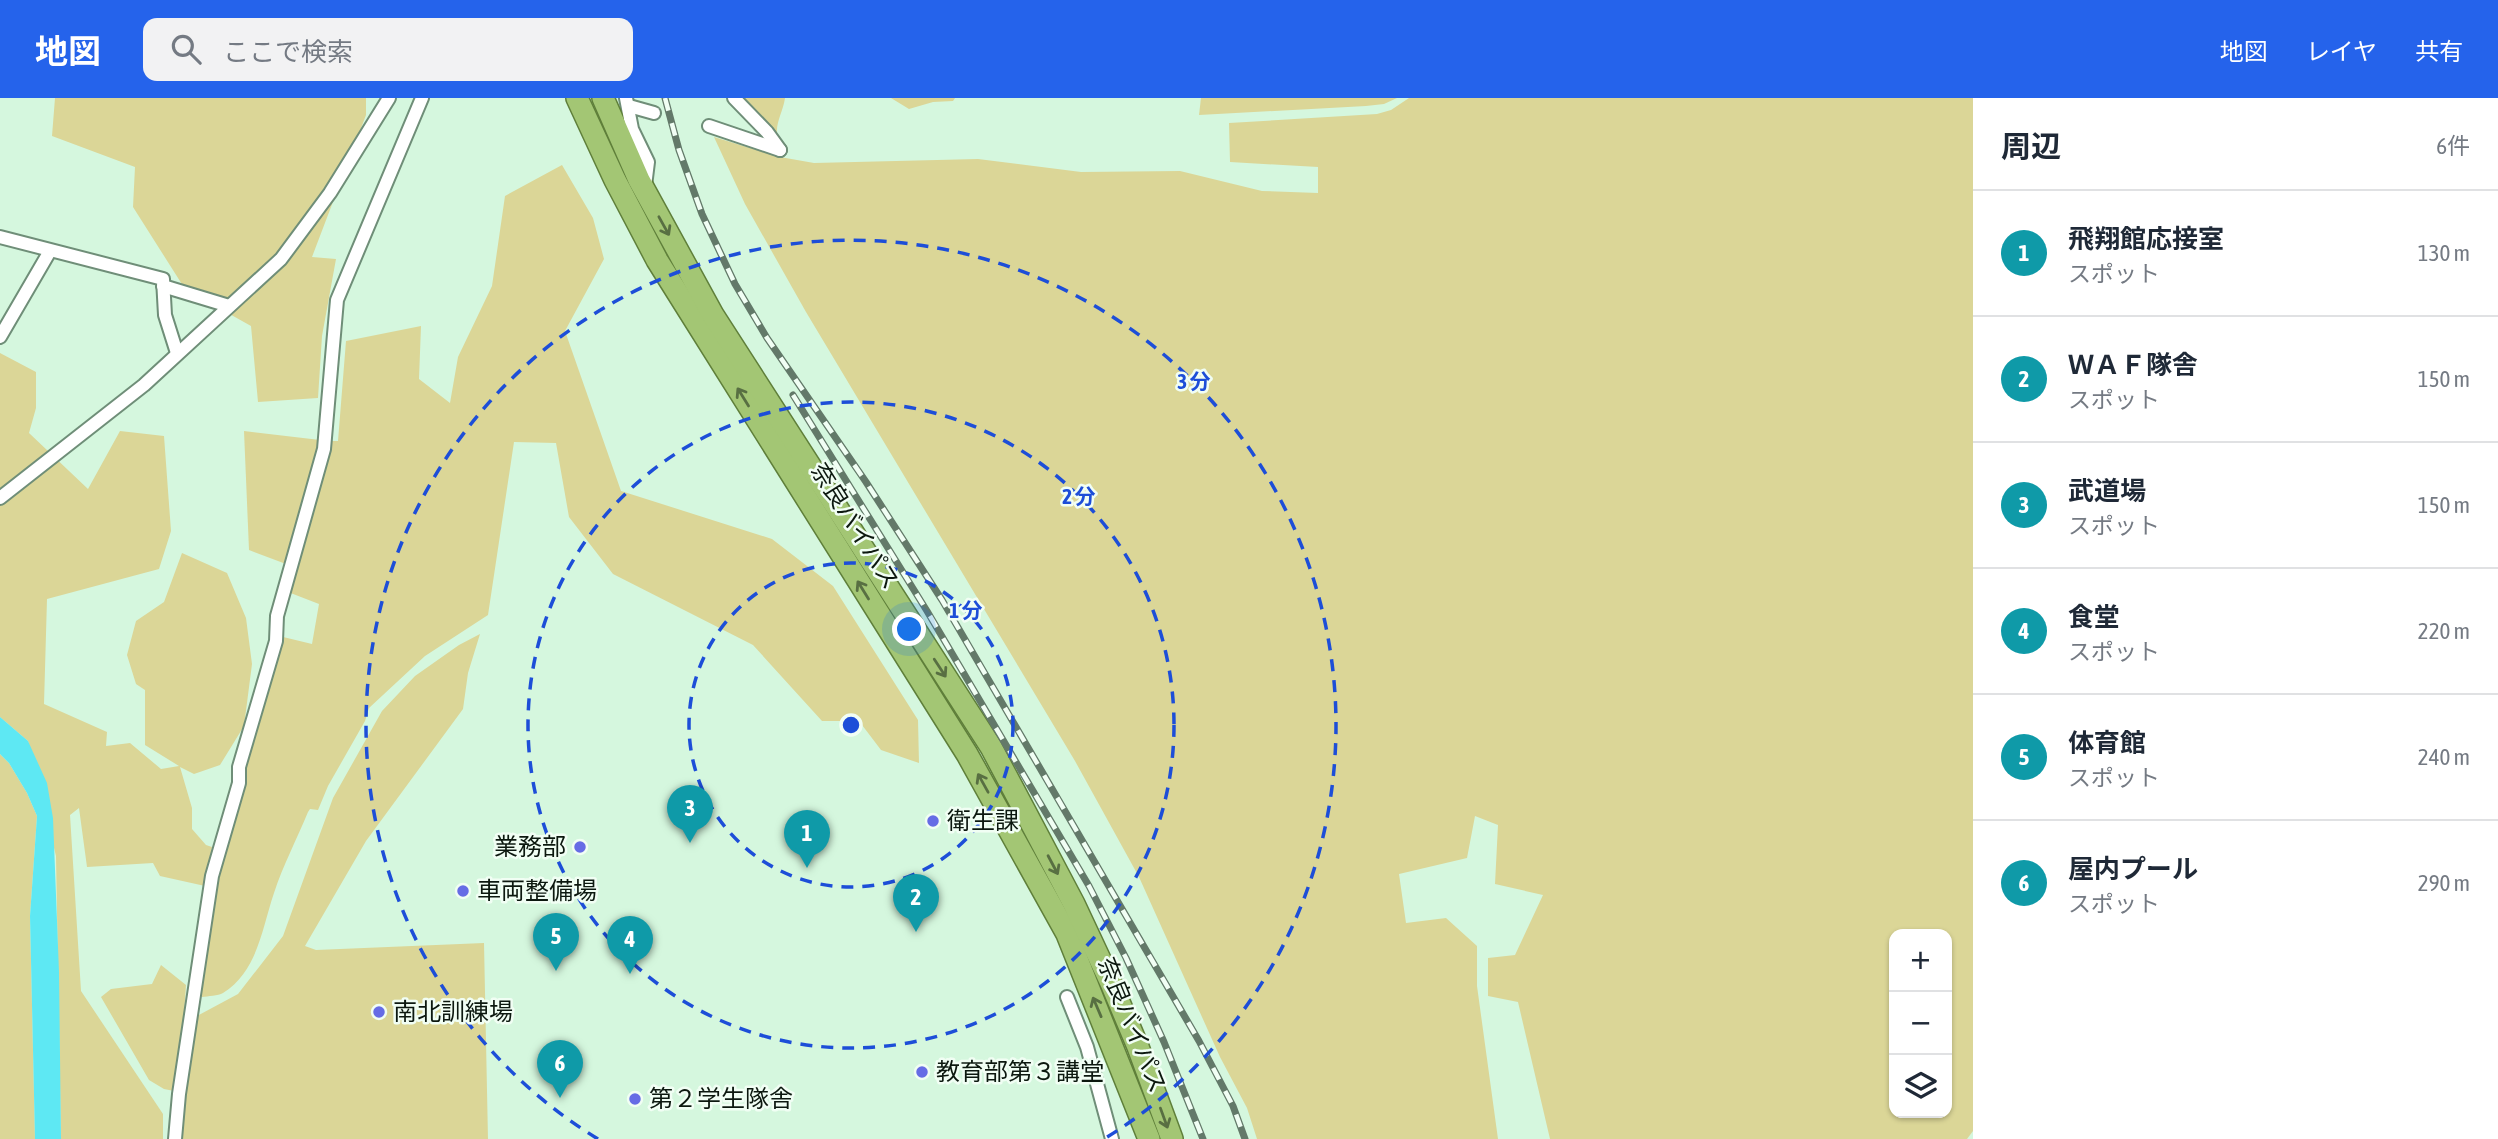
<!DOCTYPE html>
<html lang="ja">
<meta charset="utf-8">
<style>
body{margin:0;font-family:"Asap Condensed","Noto Sans JP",sans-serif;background:#f2f2f3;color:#1f2937}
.controls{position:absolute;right:21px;bottom:21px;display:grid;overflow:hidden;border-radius:14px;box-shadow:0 2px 5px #0004}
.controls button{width:63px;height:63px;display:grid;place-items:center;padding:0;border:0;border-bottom:2px solid #e0e1e3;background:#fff;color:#1f2937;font:35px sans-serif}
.you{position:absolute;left:910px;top:532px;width:24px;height:24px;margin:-18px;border:5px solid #fff;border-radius:50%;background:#1a73e8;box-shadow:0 0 0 10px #1a73e833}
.badge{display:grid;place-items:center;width:46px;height:46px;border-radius:50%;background:#2563eb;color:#fff;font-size:23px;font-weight:700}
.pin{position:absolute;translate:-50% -58px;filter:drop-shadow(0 2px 4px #0008)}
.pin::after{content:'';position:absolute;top:37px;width:24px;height:21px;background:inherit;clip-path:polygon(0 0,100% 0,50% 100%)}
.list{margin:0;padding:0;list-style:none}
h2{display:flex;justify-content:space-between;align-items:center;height:91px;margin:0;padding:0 28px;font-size:30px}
h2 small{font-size:23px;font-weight:400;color:#747a83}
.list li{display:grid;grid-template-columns:46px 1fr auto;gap:21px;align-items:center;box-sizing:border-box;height:126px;padding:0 28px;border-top:2px solid #e0e1e3}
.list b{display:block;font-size:26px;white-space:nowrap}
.list p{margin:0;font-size:23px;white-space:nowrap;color:#747a83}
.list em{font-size:23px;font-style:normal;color:#747a83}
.icon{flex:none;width:38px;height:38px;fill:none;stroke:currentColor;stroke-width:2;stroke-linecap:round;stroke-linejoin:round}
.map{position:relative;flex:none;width:1973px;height:1041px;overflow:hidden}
header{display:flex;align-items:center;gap:42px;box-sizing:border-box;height:98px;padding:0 35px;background:#2563eb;color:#fff}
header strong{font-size:33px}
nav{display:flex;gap:38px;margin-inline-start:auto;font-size:24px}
.search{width:490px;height:63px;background:#f2f2f3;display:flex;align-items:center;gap:18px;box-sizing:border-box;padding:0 24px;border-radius:14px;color:#747a83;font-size:26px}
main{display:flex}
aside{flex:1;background:#fff}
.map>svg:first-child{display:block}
.green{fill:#dbd697;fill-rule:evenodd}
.water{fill:#5ee8f3}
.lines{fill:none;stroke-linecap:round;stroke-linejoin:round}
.minor-casing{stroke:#6f8e78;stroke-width:16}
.trunk-casing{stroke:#5f7f3a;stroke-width:24}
.minor{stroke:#fff;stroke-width:12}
.trunk{stroke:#a3c674;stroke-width:21}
.rail-casing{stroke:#637969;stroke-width:7}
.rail{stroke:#f1fef4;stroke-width:4.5;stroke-dasharray:13;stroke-linecap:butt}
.oneway{stroke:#586f42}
.ring{fill:none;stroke:#1d4ed8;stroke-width:3.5;stroke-dasharray:12 9}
.poi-dot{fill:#666ce5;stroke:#f1fef4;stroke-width:2.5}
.labels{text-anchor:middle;stroke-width:5;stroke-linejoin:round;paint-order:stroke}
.street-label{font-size:24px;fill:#0c180f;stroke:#f1fef4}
.poi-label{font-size:24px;fill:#0c180f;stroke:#f1fef4;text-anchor:start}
.centre{fill:#1d4ed8;stroke:#f1fef4;stroke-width:3.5}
.ring-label{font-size:21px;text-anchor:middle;font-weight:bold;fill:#1d4ed8;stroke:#f1fef4;stroke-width:5;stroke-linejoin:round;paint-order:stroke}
</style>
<header>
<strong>地図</strong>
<div class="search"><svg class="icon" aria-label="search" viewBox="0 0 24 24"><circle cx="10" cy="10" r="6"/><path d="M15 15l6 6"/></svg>ここで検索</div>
<nav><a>地図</a><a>レイヤ</a><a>共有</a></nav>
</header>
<main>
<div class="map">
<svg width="1973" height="1041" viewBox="0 0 1973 1041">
<rect width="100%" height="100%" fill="#d5f7de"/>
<!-- green -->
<g class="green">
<polygon points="55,0 366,0 366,17 312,159 336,161 322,238 318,300 258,304 251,228 185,191 133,109 135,69 52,38"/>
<path d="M 743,0 L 785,0 C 783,14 776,23 777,36 Z"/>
<polygon points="891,0 955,0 953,3 933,4 909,11"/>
<polygon points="1201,0 1397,0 1384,6 1366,8 1199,17"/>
<path d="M 1409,0 L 1973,0 L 1973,1033 L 1967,1041 L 1550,1041 L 1518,904 L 1488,898 L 1488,860 L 1515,857 L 1543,797 L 1495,786 L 1498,727 L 1475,718 L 1467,760 L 1399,776 L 1406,825 L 1446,820 L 1477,848 L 1477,888 L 1498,1041 L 1257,1041 L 1247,1010 L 1220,959 L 1139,779 L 1075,663 L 806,214 L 745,106 L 714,39 L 780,59 L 814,65 L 978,61 L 1081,74 L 1180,73 L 1262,93 L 1318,95 L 1318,69 L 1230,64 L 1229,25 L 1377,16 L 1391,12 ZM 1894,836 L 1947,836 L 1947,1015 L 1894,1015 Z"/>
<path d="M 562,67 L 593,120 L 604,161 L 565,233 L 621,393 L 772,441 L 833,488 L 918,622 L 919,665 L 881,652 L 859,623 L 822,623 L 753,547 L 613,476 L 569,419 L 556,345 L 514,344 L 488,517 L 425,558 L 369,610 L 365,623 L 328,688 L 318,712 L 310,711 L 308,714 C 297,741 283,767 274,795 C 262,830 258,873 223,895 C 218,898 208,898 202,899 L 200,897 L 221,763 L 247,680 L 246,652 L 279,538 L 312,546 L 319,506 L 288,494 L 327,343 L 338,343 L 346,243 L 421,228 L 419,281 L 450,305 L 458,259 L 492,188 L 505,98 Z"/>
<polygon points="0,255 36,274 36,310 29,335 88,391 120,333 164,338 171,433 159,471 47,501 44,606 107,634 106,648 130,645 161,671 179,668 145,647 145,592 136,586 127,557 136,523 164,504 182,455 227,475 246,520 252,566 244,628 220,667 194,676 180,669 192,710 192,731 206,747 212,749 205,788 160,778 153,765 87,769 79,710 70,717 81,893 163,1016 163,1041 61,1041 56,758 28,643 0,619"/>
<polygon points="244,333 320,342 286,466 249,452"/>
<polygon points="480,536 468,575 463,611 366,743 305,848 316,852 484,845 488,1041 179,1041 181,1007 197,918 238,896 283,838 333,700 382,613 415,578 459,547"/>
<polygon points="0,656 9,665 27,695 37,718 30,818 35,1041 0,1041"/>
<polygon points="161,867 186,887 179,994 164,991 149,982 101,899 111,891 152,886"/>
</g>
<!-- water -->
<polygon class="water" points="0,619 28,643 47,685 53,720 59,874 61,1041 35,1041 30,818 37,718 27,695 9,665 0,656"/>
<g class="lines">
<!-- minor casing -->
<g class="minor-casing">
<g id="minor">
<polyline points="626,0 632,31 648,64 645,88"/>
<polyline points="734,0 767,34 780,52"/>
<polyline points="629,8 654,15"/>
<polyline points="709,28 780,52"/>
<polyline points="0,139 163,181 165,217 177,255"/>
<polyline points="163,188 229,208"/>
<polyline points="0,239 50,153"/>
<polyline points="0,400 144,287 281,161 330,95 389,0"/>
<polyline points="1067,899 1087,949 1112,1041"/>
<polyline points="175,1041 179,996 212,778 239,685 239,669 276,543 277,518 324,351 337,202 422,0"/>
</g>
</g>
<!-- trunk casing -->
<g class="trunk-casing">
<g id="trunk">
<polyline points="577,0 615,82 657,162 967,656 1067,836 1149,1041"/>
<polyline points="603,0 639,82 713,217 991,649 1074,806 1111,885 1138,949 1172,1041"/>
</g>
</g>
<!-- minor -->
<use href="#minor" class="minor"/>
<!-- trunk -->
<use href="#trunk" class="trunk"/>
<!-- rail casing -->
<g class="rail-casing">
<g id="rail">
<polyline points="665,0 679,52 702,116 735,186 767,240 866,384 942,502 1199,943 1233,1008 1245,1041"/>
<polyline points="793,297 927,513 1089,788 1126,860 1164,944 1203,1041"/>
</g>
</g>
<!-- rail -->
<use href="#rail" class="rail"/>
</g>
<!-- one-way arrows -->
<defs><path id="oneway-shaft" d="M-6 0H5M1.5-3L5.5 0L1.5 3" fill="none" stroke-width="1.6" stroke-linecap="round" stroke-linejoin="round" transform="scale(1.75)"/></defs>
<g class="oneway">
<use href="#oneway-shaft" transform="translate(664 128) rotate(61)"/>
<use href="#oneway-shaft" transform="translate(743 299) rotate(-122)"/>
<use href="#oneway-shaft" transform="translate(863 492) rotate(-122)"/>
<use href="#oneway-shaft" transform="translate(940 570) rotate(57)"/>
<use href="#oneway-shaft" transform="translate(983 685) rotate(-119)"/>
<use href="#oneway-shaft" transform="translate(1053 767) rotate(62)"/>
<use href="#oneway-shaft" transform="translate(1097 909) rotate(-113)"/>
<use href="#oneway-shaft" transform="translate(1164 1020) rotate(70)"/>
</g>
<!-- distance rings -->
<g class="ring">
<circle cx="851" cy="627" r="162"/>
<circle cx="851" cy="627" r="323"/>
<path d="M598 1041A485 485 0 1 1 1104 1041"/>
</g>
<!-- markers -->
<g class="poi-dot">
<circle cx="933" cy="723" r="7"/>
<circle cx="580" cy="749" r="7"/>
<circle cx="463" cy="793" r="7"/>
<circle cx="379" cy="914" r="7"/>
<circle cx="922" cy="974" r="7"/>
<circle cx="635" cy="1001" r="7"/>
</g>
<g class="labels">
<!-- street labels -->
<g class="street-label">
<text transform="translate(855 428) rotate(58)" y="8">奈良バイパス</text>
<text transform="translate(1132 927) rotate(68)" y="8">奈良バイパス</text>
</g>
<!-- poi labels -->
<g class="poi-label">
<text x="947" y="731">衛生課</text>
<text x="566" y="757" text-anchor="end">業務部</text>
<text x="477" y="801">車両整備場</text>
<text x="393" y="922">南北訓練場</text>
<text x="936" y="982">教育部第３講堂</text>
<text x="649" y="1009">第２学生隊舎</text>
</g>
</g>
<circle cx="851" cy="627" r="10" class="centre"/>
<g class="ring-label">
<text x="1194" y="291">3 分</text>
<text x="1079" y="406">2 分</text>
<text x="966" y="520">1 分</text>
</g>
</svg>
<div class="controls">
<button>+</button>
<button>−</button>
<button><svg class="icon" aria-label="layers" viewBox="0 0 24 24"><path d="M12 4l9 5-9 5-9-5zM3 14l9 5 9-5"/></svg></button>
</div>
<div class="you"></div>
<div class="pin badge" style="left:807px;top:770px;background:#0f9aa8">1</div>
<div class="pin badge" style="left:916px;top:834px;background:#0f9aa8">2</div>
<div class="pin badge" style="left:690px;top:745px;background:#0f9aa8">3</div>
<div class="pin badge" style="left:630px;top:876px;background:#0f9aa8">4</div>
<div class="pin badge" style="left:556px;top:873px;background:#0f9aa8">5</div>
<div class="pin badge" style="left:560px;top:1000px;background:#0f9aa8">6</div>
</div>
<aside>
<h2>周辺<small>6件</small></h2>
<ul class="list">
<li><span class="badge" style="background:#0f9aa8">1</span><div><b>飛翔館応接室</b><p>スポット</p></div><em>130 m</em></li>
<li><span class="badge" style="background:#0f9aa8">2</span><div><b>ＷＡＦ隊舎</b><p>スポット</p></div><em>150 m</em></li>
<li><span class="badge" style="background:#0f9aa8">3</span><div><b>武道場</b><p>スポット</p></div><em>150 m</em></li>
<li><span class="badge" style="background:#0f9aa8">4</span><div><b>食堂</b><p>スポット</p></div><em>220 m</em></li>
<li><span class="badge" style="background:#0f9aa8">5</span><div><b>体育館</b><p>スポット</p></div><em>240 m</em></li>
<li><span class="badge" style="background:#0f9aa8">6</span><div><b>屋内プール</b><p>スポット</p></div><em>290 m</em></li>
</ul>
</aside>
</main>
